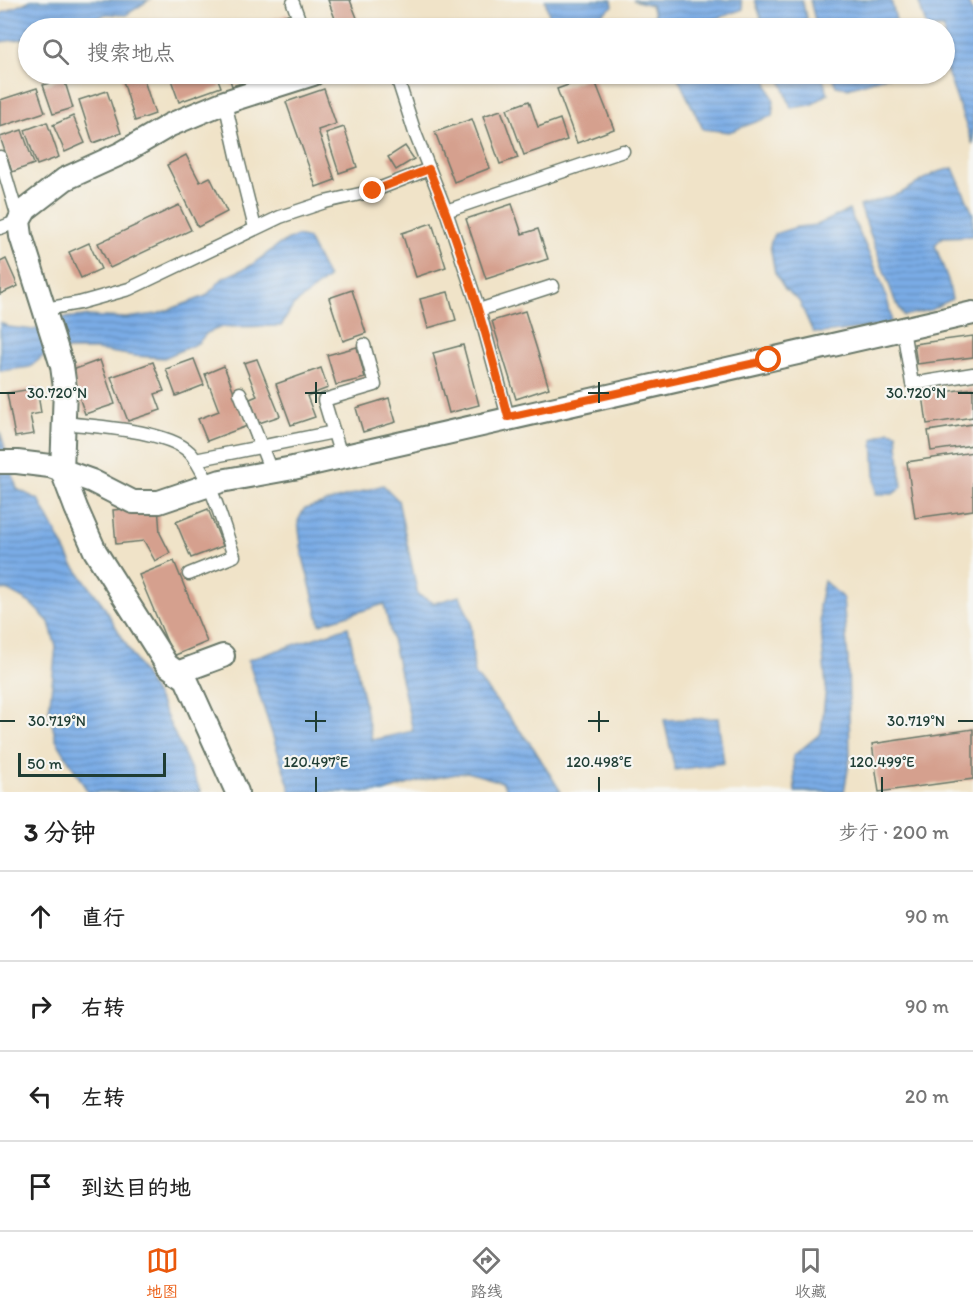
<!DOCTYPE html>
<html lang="zh">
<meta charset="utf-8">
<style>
body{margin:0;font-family:Itim,"LXGW WenKai TC",sans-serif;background:#f6f6f6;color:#222}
.scale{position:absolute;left:18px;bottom:15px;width:148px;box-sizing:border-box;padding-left:6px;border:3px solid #1f3d34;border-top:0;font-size:16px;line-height:21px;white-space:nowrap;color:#1f3d34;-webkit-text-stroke:4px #f6f6f2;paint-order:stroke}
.stop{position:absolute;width:18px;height:18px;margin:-14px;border:4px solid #ea580c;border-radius:50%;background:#fff}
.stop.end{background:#ea580c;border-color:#fff;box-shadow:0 2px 6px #0008}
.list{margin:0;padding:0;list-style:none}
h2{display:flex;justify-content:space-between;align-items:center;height:78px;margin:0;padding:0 24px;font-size:26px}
h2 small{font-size:20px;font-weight:400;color:#767676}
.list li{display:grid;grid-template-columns:39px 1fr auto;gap:18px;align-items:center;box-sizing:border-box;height:90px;padding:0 24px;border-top:2px solid #e0e0e0}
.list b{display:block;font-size:22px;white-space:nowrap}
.list em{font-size:20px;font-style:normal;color:#767676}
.icon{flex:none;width:33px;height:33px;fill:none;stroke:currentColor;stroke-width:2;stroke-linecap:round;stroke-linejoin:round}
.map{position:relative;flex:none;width:973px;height:792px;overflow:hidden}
.search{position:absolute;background:#fff;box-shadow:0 2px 4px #0004;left:18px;right:18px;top:18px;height:66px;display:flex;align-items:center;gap:15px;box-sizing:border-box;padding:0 21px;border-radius:33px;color:#767676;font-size:22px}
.sheet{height:438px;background:#fff}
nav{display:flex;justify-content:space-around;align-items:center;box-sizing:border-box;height:84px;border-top:2px solid #e0e0e0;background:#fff;font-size:16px;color:#767676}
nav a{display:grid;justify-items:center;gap:3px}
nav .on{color:#ea580c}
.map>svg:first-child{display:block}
.water{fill:url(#water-rules);stroke:#4c748d;stroke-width:1.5}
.building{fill:#d5a08e}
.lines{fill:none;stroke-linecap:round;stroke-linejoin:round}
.service-casing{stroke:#687768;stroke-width:15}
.minor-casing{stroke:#687768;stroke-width:26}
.service{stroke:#fff;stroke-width:12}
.minor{stroke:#fff;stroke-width:22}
.route{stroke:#ea580c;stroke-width:8}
.ticks{fill:none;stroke:#1f3d34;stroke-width:2}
.ticks-label{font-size:15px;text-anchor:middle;fill:#1f3d34;stroke:#f6f6f2;stroke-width:4.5;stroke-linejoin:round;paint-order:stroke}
</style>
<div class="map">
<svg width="973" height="792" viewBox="0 0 973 792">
<defs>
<pattern id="water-rules" width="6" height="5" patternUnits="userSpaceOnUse" patternTransform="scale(1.5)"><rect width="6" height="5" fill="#7aace6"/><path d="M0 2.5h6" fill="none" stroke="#638dbb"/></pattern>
</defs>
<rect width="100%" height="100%" fill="#f6f6f2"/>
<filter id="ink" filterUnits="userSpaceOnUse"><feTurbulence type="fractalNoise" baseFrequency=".0167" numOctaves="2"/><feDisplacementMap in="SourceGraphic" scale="12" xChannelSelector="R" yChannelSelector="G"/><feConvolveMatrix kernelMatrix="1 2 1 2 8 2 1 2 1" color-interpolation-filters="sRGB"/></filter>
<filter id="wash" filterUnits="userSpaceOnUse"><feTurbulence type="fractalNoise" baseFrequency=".008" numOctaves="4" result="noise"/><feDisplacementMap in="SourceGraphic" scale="24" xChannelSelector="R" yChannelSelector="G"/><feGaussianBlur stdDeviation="1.35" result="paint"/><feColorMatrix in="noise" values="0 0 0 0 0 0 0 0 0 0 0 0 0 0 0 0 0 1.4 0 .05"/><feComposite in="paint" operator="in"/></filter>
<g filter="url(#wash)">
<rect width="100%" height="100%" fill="#f0e3c8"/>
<!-- water -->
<g class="water">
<polygon points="31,0 149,0 126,15 106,14 72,28 28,28 28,38 0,42 0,14"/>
<polygon points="545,0 612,0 613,6 602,14 560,28 551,22"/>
<path d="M 633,0 L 741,0 L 743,9 C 715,20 689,29 659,28 L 651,5 Z"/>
<polygon points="755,0 802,0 809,28 764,28"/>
<polygon points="810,0 891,0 898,28 817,28"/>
<polygon points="918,0 967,0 973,14 973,145 945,66 944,28 927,28"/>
<polygon points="676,74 764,74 774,101 772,116 729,132 703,129"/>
<polygon points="779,74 821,74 828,94 811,105 791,108"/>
<polygon points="831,74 894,74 848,88 836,86"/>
<polygon points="953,168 973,214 973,236 942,237 935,245 948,280 952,299 930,310 904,316 895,301 860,206 901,193 935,173"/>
<path d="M 849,210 C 861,238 891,293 891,322 L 874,327 L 821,333 L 813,332 L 799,301 L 785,289 L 775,273 L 770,245 L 774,234 L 797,227 L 817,225 Z"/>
<polygon points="297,236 308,239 328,278 293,306 281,326 222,327 207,333 198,343 164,358 135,356 96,350 69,350 48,352 30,367 0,371 0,322 8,327 34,330 59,318 86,316 126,318 157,314 206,296 223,278 250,266 280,244"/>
<polygon points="0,431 17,489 39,500 73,565 102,603 161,704 201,792 88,792 56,740 49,711 56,647 49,622 30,603 9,591 0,589"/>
<polygon points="889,431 897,433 902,487 893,494 876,494 873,439"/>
<polygon points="383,485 398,500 418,595 434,603 460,596 471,622 474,673 533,747 561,792 509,792 502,782 467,772 419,781 383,792 291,792 248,660 348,627 372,740 413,731 384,604 320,624 302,553 298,521 304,509"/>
<polygon points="824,581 843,598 848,659 850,758 844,792 795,792 793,756 821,733 826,687 819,606"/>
<polygon points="718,718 724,763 675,770 664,720"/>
</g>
<g id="blocks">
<!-- building -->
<g class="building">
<polygon points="328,0 350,0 361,28 324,28 337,24"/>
<polygon points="288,14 292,28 246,28"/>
<polygon points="121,74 142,74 155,114 135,121"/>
<polygon points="169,74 216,74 221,87 179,102"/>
<polygon points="228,74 269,74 232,86"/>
<polygon points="593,76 614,129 577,143 557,89"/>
<polygon points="64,79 73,108 53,114 43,85"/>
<polygon points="37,88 45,112 0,127 0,100"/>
<polygon points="324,89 336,124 318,130 335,180 316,187 286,102"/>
<polygon points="107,91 121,133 93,143 79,100"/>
<polygon points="529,101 538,127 560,119 567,140 524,155 507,109"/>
<polygon points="501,110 518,158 500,164 483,116"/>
<polygon points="73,116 85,143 65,152 53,125"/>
<polygon points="472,119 490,168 454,182 435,132"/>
<polygon points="47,122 59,157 37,165 25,130"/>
<polygon points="344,127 357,167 339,173 326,133"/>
<polygon points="22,130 34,164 12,172 0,137"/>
<polygon points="405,146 414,159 396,170 388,157"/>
<polygon points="186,155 200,182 210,177 227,212 198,227 167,165"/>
<polygon points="512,204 522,234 538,229 548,259 486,279 466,219"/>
<polygon points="179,205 191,230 110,268 98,243"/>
<polygon points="432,223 446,267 416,277 402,233"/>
<polygon points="89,243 101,269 81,278 69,252"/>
<polygon points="6,259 18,286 0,294 0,262"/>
<polygon points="352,290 366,333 343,341 329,298"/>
<polygon points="448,292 456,320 428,328 420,299"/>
<polygon points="525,311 549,388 516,399 492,321"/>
<polygon points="973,336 973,357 917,364 914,344"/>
<polygon points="463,345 479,405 449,413 433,353"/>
<polygon points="357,347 365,378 336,385 327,355"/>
<polygon points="194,359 204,385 176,396 166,369"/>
<polygon points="257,359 280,416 259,423 250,399 257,396 244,363"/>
<polygon points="100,360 115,404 85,414 70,371"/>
<polygon points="153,362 164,391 155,394 161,410 128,421 111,377"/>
<polygon points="224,366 247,426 207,441 198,419 219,411 205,374"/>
<polygon points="321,368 328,388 307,396 315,417 291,425 276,384"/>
<polygon points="37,388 41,413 30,415 34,434 15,437 7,393"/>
<polygon points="973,388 973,417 927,424 923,395"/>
<polygon points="389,398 396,422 363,432 356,408"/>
<polygon points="973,424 973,445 931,451 928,431"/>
<polygon points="973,452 973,510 915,518 907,462"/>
<polygon points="158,506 160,533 170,553 155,561 144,541 116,544 113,510"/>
<polygon points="208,509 223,546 191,558 176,522"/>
<polygon points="174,561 207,642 173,656 139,575"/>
<polygon points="973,729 973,779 879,792 872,744"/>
</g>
</g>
</g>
<g filter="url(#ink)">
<use href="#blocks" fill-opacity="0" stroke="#687768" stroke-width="1.5"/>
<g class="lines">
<!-- service casing -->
<g class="service-casing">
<g id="service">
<polyline points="293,3 302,28"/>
<polyline points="396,74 415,133 446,211 479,310 508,417"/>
<polyline points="225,102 238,160 255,228"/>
<polyline points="0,157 19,221 0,228"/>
<polyline points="446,211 623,151"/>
<polyline points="45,309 79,303 129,289 280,217 325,202 373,191 429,169"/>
<polyline points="479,310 553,286"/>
<polyline points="903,329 912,384 973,374"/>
<polyline points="240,393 271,471"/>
<path d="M 65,423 C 96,427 173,430 192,455 C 212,482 223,525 234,556 L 189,574"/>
<polyline points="341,456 324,400 375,385 364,345"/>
<polyline points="195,460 334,432"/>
</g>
</g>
<!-- minor casing -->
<g class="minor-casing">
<g id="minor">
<polyline points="0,462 17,462 50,466 92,481 133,502 159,502 221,481 293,468 973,313"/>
<polyline points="177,673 223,656"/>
<polyline points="237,792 186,679 167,665 95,551 76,508 62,471 65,388 62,366 21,236 19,221 26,209 65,179 122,153 170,125 225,102 313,74"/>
</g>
</g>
<!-- service -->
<use href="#service" class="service"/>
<!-- minor -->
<use href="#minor" class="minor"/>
</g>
</g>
<g class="lines" filter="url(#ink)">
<!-- route -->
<path class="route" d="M 373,191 L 429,169 C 462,249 486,333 508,417 L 769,360"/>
</g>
<!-- ticks -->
<path class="ticks" d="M 316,382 L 316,403M 599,382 L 599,403M 0,393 L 15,393M 305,393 L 326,393M 588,393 L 609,393M 958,393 L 973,393M 316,711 L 316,732M 599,711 L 599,732M 0,721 L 15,721M 305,721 L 326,721M 588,721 L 609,721M 958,721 L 973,721M 316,777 L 316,792M 599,777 L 599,792M 882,777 L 882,792"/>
<g class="ticks-label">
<text x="57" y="398">30.720°N</text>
<text x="916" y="398">30.720°N</text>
<text x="57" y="726">30.719°N</text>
<text x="916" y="726">30.719°N</text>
<text x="316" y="767">120.497°E</text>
<text x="599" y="767">120.498°E</text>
<text x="882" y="767">120.499°E</text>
</g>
</svg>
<div class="scale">50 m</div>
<div class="stop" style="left:769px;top:360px"></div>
<div class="stop end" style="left:373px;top:191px"></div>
<div class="search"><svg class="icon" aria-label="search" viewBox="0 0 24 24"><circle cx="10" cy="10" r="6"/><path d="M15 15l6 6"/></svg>搜索地点</div>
</div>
<section class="sheet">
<h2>3 分钟<small>步行 · 200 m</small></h2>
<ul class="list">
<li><svg class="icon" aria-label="ahead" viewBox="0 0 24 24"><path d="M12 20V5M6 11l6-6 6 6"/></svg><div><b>直行</b></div><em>90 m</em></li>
<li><svg class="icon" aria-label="right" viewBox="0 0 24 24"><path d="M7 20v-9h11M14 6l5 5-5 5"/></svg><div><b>右转</b></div><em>90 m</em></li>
<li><svg class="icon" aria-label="left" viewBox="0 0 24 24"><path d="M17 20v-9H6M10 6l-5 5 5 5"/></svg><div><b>左转</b></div><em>20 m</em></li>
<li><svg class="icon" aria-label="arrive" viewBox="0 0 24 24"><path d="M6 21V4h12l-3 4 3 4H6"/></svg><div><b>到达目的地</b></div></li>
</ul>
</section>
<nav>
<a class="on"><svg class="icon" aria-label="map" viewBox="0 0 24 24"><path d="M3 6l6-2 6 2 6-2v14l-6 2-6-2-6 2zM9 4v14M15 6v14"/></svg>地图</a>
<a><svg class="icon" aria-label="directions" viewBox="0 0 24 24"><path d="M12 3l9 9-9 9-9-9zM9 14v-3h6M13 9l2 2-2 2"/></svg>路线</a>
<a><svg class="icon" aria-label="saved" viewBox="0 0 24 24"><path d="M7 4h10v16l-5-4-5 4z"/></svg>收藏</a>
</nav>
